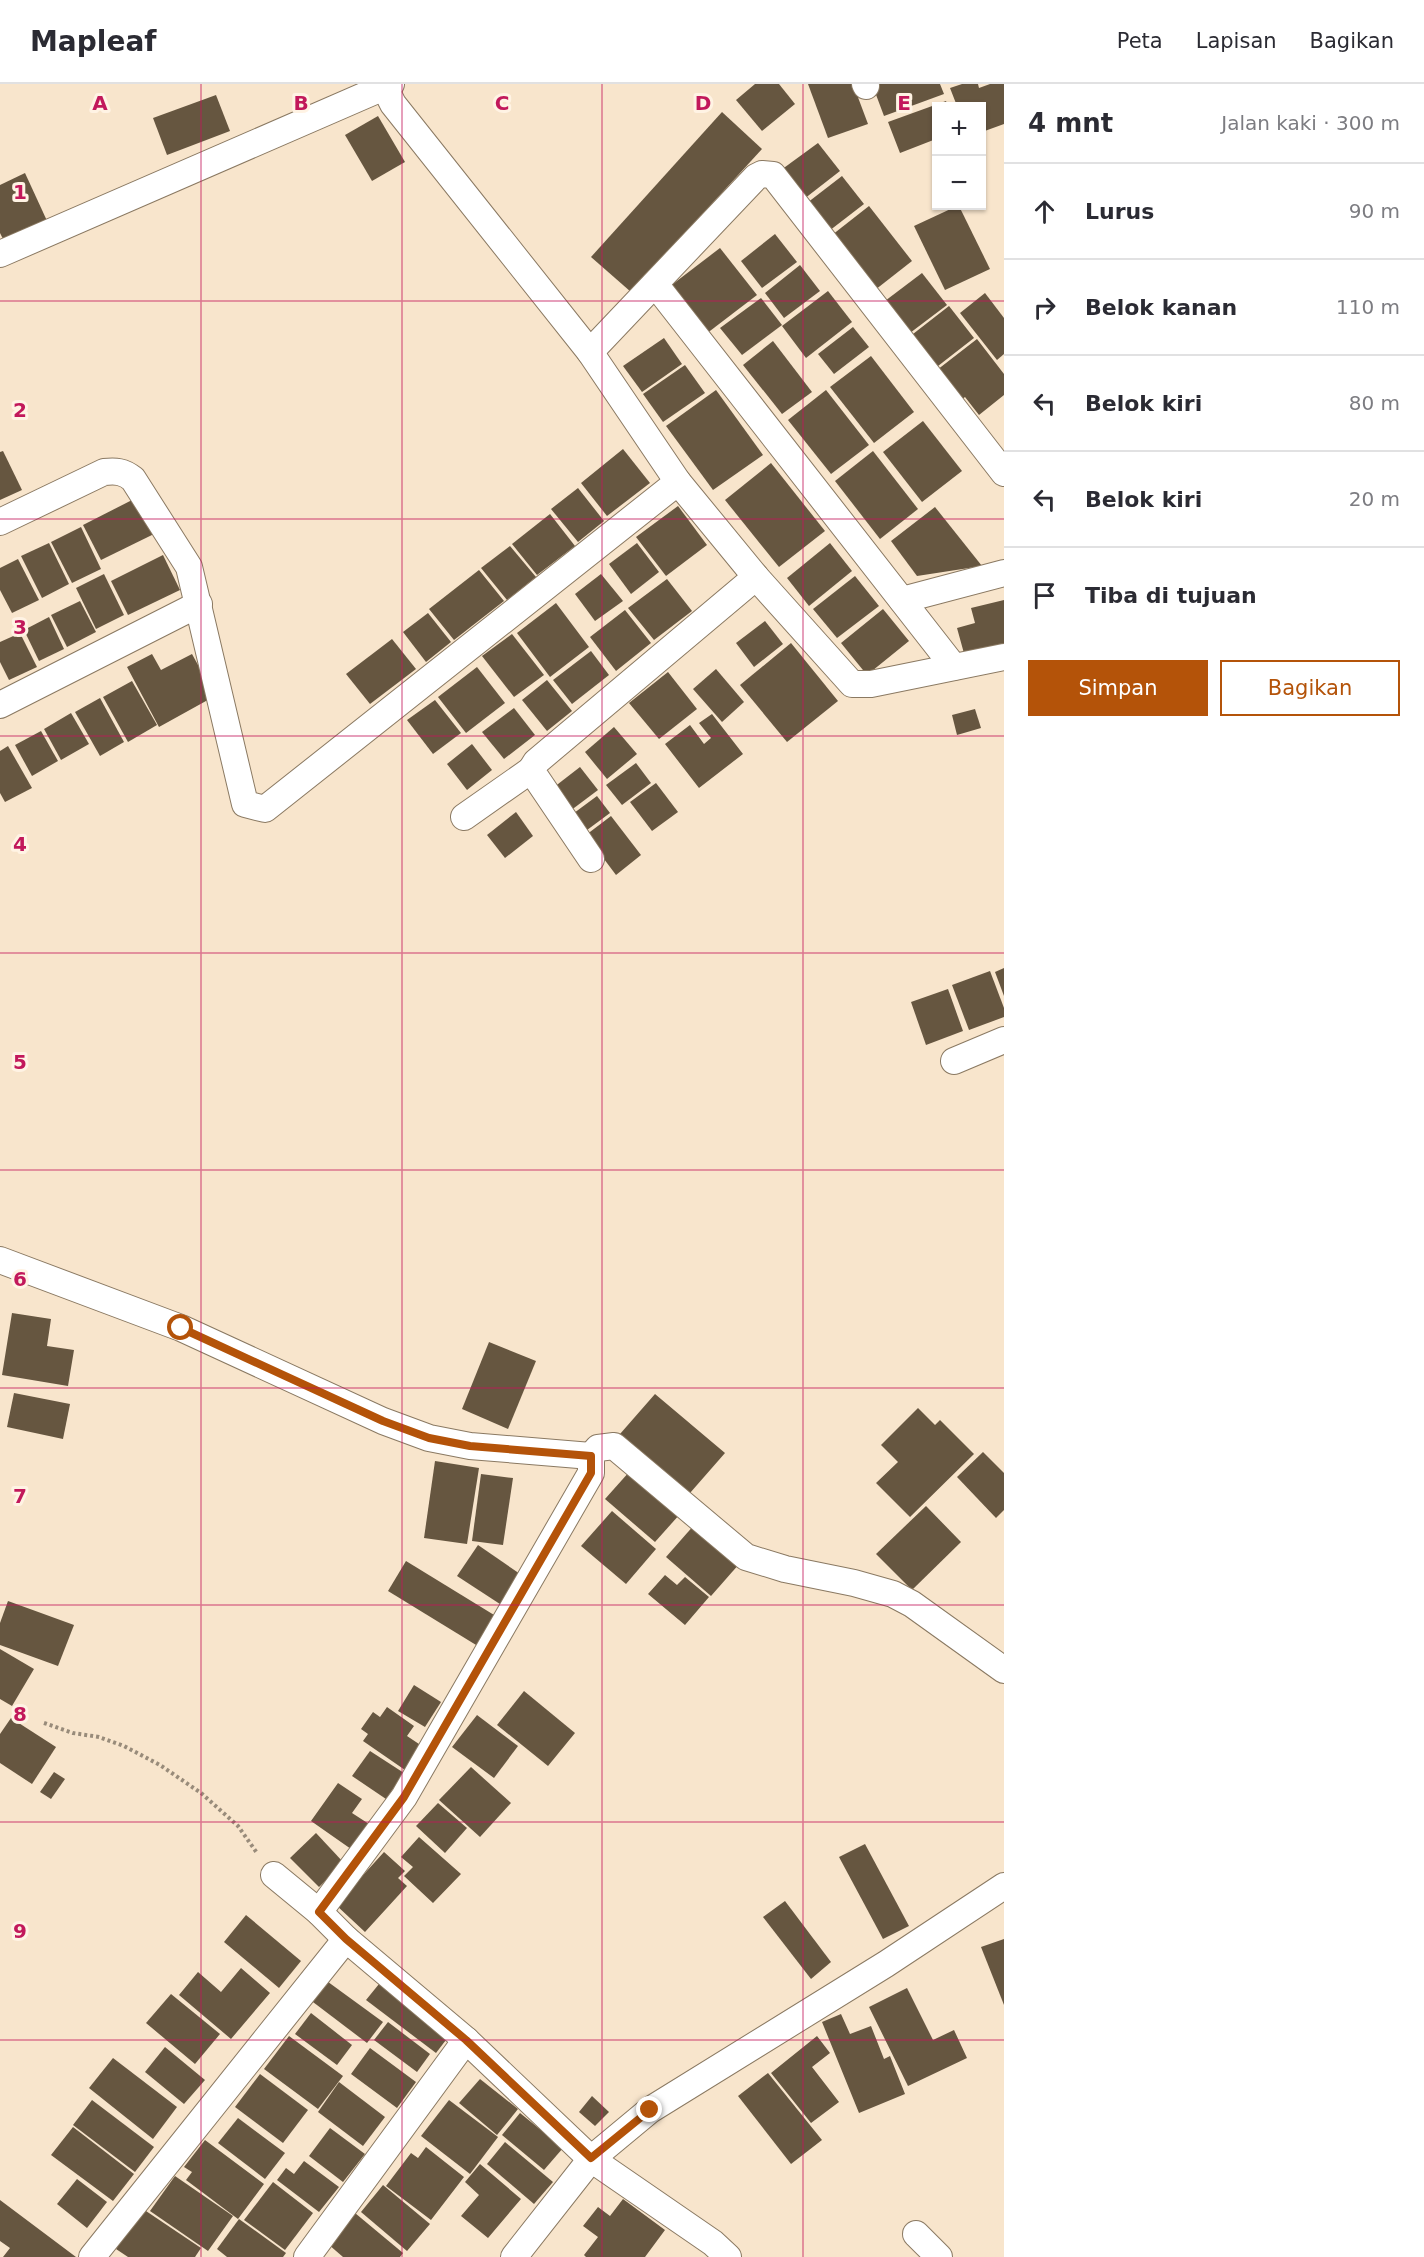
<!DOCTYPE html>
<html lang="id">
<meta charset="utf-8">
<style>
body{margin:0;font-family:"DejaVu Sans",sans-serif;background:#f7f7f7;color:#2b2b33}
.controls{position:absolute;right:18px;top:18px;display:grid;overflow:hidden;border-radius:0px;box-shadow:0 2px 4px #0004}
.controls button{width:54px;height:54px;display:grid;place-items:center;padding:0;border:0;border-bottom:2px solid #e1e1e2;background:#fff;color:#2b2b33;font:30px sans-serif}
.stop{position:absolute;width:18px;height:18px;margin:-14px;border:4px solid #b45309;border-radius:50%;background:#fff}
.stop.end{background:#b45309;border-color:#fff;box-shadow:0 2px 6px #0008}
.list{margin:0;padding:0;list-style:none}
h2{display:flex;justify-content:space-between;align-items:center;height:78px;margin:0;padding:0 24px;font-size:26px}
h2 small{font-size:20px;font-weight:400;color:#7c7c81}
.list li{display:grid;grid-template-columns:39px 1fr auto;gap:18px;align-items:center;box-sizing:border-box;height:96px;padding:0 24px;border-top:2px solid #e1e1e2}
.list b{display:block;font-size:22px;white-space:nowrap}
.list em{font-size:20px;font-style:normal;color:#7c7c81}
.actions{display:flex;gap:12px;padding:18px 24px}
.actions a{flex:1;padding:14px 0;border:2px solid #b45309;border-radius:0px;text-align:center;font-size:21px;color:#b45309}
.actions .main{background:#b45309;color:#fff}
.icon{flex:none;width:33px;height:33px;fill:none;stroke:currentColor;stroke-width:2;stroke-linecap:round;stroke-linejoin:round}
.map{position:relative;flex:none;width:1004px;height:2173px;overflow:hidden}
header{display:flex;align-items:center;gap:36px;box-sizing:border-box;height:84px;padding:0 30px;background:#fff;border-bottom:2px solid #e1e1e2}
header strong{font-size:28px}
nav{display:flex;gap:33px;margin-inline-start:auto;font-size:21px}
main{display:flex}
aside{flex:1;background:#fff}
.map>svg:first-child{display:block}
.building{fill:#665640}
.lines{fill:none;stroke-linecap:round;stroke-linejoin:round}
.street-casing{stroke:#8a7962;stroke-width:28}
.path{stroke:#988b7a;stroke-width:4;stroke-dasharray:3 3;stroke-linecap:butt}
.street{stroke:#fff;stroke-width:26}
.route{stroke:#b45309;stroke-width:8}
.grid{fill:none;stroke:#c2185b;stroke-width:1.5;stroke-opacity:0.55}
.grid-label{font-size:20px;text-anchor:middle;font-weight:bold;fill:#c2185b;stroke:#fff3e4;stroke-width:6;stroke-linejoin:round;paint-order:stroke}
</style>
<header>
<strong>Mapleaf</strong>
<nav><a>Peta</a><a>Lapisan</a><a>Bagikan</a></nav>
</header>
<main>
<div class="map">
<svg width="1004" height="2173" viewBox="0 0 1004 2173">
<rect width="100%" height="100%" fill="#f8e5cc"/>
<!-- building -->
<g class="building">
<polygon points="755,0 779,0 795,20 762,47 736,16"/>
<polygon points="808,0 853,0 868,40 828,54"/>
<polygon points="872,0 940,0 944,10 884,32"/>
<polygon points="962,0 978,0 979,4 990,0 1004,0 1004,40 982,48 982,22 957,22 950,4"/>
<polygon points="216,11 230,47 167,71 153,34"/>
<polygon points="946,17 948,22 936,22 936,55 900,69 888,38"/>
<polygon points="722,28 762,65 631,208 591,173"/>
<polygon points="378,32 405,78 372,97 345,51"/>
<polygon points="818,59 840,87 804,115 781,86"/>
<polygon points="25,89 48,139 5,159 0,149 0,101"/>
<polygon points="842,92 864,120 829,147 807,119"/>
<polygon points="869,122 912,177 875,206 832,151"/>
<polygon points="957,122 959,122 990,185 945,206 914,142"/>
<polygon points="775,150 797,178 762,204 741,177"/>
<polygon points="720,164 757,211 706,250 669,203"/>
<polygon points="800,181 820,207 784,234 765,209"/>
<polygon points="922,189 947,221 906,252 881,220"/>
<polygon points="828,207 852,238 806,274 782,242"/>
<polygon points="985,209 1004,234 1004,270 997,276 960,229"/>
<polygon points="761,214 782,241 742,271 720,244"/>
<polygon points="949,222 974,254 929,289 904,257"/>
<polygon points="853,243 869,263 834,290 818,270"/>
<polygon points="664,254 682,280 642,308 623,282"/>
<polygon points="977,255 1004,290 1004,311 979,331 965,313 961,316 937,286"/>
<polygon points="773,257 812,308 782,330 743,281"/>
<polygon points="871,272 914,328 874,359 830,303"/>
<polygon points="685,281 705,309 663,338 643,310"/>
<polygon points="716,306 763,371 713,406 666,342"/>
<polygon points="826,306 869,361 831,390 788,336"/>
<polygon points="923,337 962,387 922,418 883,368"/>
<polygon points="623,365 650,399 607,432 581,399"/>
<polygon points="3,367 22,406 0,416 0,368"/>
<polygon points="873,367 918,425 880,455 835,397"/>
<polygon points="771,379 825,447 779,483 725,416"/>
<polygon points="578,404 604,437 578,458 551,425"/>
<polygon points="136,414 154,450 101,476 83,441"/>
<polygon points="678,422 707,461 666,492 636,453"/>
<polygon points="935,423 982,482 917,492 891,457"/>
<polygon points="550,430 575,462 537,491 512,460"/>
<polygon points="81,443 101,485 72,499 51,458"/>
<polygon points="49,459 69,500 42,514 21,472"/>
<polygon points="637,459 659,488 631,510 609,480"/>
<polygon points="830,459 852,487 809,522 787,494"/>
<polygon points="510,462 536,493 507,516 481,484"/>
<polygon points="163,471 180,506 128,531 111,497"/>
<polygon points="18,475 39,516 12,529 0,506 0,484"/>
<polygon points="479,486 504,517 454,556 429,525"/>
<polygon points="104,490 124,531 96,545 76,504"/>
<polygon points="601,490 623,517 595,537 575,510"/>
<polygon points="855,492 879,522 837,554 813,525"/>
<polygon points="667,495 692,527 654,556 628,524"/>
<polygon points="1004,516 1004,563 965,573 957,544 975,539 971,524"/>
<polygon points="80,517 96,548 67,563 51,531"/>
<polygon points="556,519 589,563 550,593 517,549"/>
<polygon points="883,525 909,557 867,591 841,559"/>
<polygon points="625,526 651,559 616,587 590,553"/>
<polygon points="428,529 451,558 426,578 403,548"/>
<polygon points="49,533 64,565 39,577 24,546"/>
<polygon points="765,537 783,560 754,583 736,559"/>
<polygon points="20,549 37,583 9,596 0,578 0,558"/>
<polygon points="512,550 544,591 514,613 482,572"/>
<polygon points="392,555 416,585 370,620 346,590"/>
<polygon points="791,559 838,617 787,658 740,601"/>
<polygon points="591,567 609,591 572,620 553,596"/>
<polygon points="152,570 161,586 192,570 215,612 159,643 127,583"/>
<polygon points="477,583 505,619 466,649 438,613"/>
<polygon points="716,585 744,618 722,638 693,605"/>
<polygon points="668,588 697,625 659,655 629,619"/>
<polygon points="547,596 572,627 547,647 522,616"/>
<polygon points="132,597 157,641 128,658 103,613"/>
<polygon points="100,614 124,658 100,672 75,628"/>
<polygon points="435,616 461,649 433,670 407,636"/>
<polygon points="514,624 535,651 504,675 482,648"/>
<polygon points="975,625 981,644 957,651 952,631"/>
<polygon points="71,629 89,660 61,676 44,645"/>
<polygon points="712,630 743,670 699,704 665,660 690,641 704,660 711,654 699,639"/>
<polygon points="614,643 637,670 607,695 585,668"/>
<polygon points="41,647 58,677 32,692 15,661"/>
<polygon points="472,660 492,686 467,706 447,680"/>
<polygon points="8,662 32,704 5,718 0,709 0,667"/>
<polygon points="636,679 651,699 622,721 606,701"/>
<polygon points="580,683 598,706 566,730 549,707"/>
<polygon points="656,699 678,728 652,747 630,718"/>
<polygon points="597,712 610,729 583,749 570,732"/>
<polygon points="516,728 533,752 505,774 487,751"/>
<polygon points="611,732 641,771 616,791 586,751"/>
<polygon points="1004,884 1004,912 995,888"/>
<polygon points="990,887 1004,924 1004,933 969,946 952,901"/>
<polygon points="948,905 963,947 926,961 911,918"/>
<polygon points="12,1229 51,1235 47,1262 74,1266 68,1302 2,1291"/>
<polygon points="489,1258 536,1277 508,1345 462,1325"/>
<polygon points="14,1309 70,1320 63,1355 7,1343"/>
<polygon points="655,1310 725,1369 690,1409 620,1350"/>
<polygon points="918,1324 935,1341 940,1336 974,1370 910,1433 876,1399 898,1378 881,1361"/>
<polygon points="983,1368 1004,1389 1004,1426 996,1434 957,1393"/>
<polygon points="435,1377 479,1384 467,1460 424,1454"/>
<polygon points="630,1387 680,1430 655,1458 605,1415"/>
<polygon points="481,1390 513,1394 503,1461 472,1457"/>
<polygon points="926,1422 961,1458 912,1506 876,1470"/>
<polygon points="612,1427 656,1465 626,1500 581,1462"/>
<polygon points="695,1440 740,1479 711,1512 666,1473"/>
<polygon points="478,1461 523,1492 503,1522 457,1492"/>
<polygon points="406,1477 499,1534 481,1564 388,1507"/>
<polygon points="665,1491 677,1501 685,1493 709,1513 685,1541 648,1510"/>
<polygon points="8,1517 74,1541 58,1582 0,1561 0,1539"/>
<polygon points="0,1565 34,1585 12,1622 0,1615"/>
<polygon points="414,1601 441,1618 425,1643 398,1627"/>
<polygon points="524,1607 575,1649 548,1682 497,1641"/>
<polygon points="387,1623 414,1642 407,1652 422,1662 405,1686 363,1657 368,1650 361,1645 373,1628 380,1633"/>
<polygon points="477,1631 518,1662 494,1694 452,1663"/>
<polygon points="11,1634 56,1663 32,1700 0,1679 0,1650"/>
<polygon points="370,1667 404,1689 386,1715 352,1692"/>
<polygon points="471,1683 511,1719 480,1753 439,1716"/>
<polygon points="54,1688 65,1695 51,1715 40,1708"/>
<polygon points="338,1699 362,1715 352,1729 369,1740 351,1765 311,1737"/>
<polygon points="438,1719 467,1744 445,1769 416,1742"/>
<polygon points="316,1749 344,1779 319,1803 290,1774"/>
<polygon points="419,1753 461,1790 433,1819 404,1792 413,1783 401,1773"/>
<polygon points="865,1760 909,1842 883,1855 839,1773"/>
<polygon points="384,1768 405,1787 398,1794 407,1802 365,1848 336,1821"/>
<polygon points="785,1817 831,1878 811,1895 763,1833"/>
<polygon points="246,1831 301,1877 279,1904 224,1858"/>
<polygon points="1004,1855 1004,1921 981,1863"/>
<polygon points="241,1884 270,1909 231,1955 179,1911 198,1888 221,1908"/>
<polygon points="324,1895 383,1938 367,1959 309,1915"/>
<polygon points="379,1900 449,1952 436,1969 366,1916"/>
<polygon points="907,1904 933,1956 954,1946 967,1974 908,2002 869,1923"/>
<polygon points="171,1910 220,1950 195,1980 146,1939"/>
<polygon points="311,1929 352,1961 337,1981 295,1950"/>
<polygon points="841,1930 850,1950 871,1942 884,1975 890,1972 905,2010 859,2029 822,1938"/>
<polygon points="388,1938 430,1970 417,1988 374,1956"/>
<polygon points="289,1952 343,1992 318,2025 264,1985"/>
<polygon points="817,1952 830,1969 812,1983 839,2018 811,2039 771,1989"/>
<polygon points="165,1963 205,1996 184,2020 145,1988"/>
<polygon points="370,1964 416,1998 397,2024 351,1990"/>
<polygon points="113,1974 177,2023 153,2055 89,2004"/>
<polygon points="768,1989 822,2056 791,2080 738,2012"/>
<polygon points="260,1990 308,2026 283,2059 235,2023"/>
<polygon points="480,1995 518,2025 497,2051 459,2019"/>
<polygon points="339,1998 385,2033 363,2062 318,2028"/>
<polygon points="592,2012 609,2028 595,2042 579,2028"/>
<polygon points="92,2016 154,2063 135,2088 73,2041"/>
<polygon points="449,2016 498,2053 470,2090 421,2052"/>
<polygon points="520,2029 563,2064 544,2086 502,2051"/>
<polygon points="238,2034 285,2069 265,2095 218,2059"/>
<polygon points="73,2043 134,2090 113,2117 51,2071"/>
<polygon points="330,2044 365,2070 343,2098 309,2072"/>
<polygon points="205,2056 264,2100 238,2135 186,2096 192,2088 184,2083"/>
<polygon points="505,2058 553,2098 534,2120 487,2080"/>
<polygon points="426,2063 464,2093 431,2136 386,2102 411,2069 418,2074"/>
<polygon points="304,2077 339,2103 319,2128 277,2096 286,2084 294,2090"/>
<polygon points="480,2080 521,2115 488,2154 461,2132 479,2111 465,2098"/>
<polygon points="175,2092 233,2132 208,2167 150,2127"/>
<polygon points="77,2095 107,2118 87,2144 57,2120"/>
<polygon points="273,2098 313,2129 285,2166 244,2136"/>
<polygon points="383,2101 430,2140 407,2167 361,2128"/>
<polygon points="623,2115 665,2146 645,2173 586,2173 584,2171 598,2153 583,2142 598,2123 610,2132"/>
<polygon points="0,2116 76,2173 3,2173 10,2164 0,2157"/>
<polygon points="143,2125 201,2164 195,2173 128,2173 116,2165"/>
<polygon points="355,2129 403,2169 400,2173 343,2173 328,2160"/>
<polygon points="239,2135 286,2169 283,2173 227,2173 217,2165"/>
</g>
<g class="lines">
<!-- street casing -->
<g class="street-casing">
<g id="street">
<polyline points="383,0 393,20 590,268 678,398 756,493 852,600 871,600 1004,573"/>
<polyline points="865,0 866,2"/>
<polyline points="0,170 391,0"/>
<polyline points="655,200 954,583"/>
<polyline points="590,268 756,93 762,90 773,91 1004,389"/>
<path d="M 0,438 L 104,388 C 116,387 123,387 133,395 L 189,483 L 245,720 L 265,725 L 678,398"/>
<polyline points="902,516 1004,489"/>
<polyline points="0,621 199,520"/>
<polyline points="464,733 531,686"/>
<polyline points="591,775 535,692 531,686 536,678 756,493"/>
<polyline points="954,977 1004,956"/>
<polyline points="0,1176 181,1244 383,1337 429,1354 470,1362 591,1372"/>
<polyline points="274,1791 319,1828 346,1855 466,1956 591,2075 713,2159 728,2173"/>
<polyline points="319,1828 404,1713 591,1389 591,1372 598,1364 614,1362 746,1473 785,1485 854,1499 893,1510 912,1520 1004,1586"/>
<polyline points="916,2150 939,2173"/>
<polyline points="92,2173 346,1855"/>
<polyline points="307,2173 466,1956"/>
<polyline points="514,2173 591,2075 650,2026 886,1880 1004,1802"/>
</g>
</g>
<!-- path -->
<polyline class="path" points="44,1639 73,1649 99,1653 124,1662 160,1681 201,1709 238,1742 257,1769"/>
<!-- street -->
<use href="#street" class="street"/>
</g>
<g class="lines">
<!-- route -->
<polyline class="route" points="181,1244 383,1337 429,1354 470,1362 591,1372 591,1389 404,1713 319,1828 346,1855 466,1956 591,2074 650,2026"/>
</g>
<!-- grid -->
<path class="grid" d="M 201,0 L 201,2173M 402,0 L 402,2173M 602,0 L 602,2173M 803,0 L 803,2173M 0,217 L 1004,217M 0,435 L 1004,435M 0,652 L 1004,652M 0,869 L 1004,869M 0,1086 L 1004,1086M 0,1304 L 1004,1304M 0,1521 L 1004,1521M 0,1738 L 1004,1738M 0,1956 L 1004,1956"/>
<g class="grid-label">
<text x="100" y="26">A</text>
<text x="301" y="26">B</text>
<text x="502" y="26">C</text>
<text x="703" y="26">D</text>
<text x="904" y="26">E</text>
<text x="20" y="115">1</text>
<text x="20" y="333">2</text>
<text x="20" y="550">3</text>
<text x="20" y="767">4</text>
<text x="20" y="985">5</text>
<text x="20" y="1202">6</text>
<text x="20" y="1419">7</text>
<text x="20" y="1637">8</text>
<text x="20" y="1854">9</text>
</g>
</svg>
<div class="controls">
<button>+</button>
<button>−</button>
</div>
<div class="stop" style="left:181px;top:1244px"></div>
<div class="stop end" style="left:650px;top:2026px"></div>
</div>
<aside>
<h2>4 mnt<small>Jalan kaki · 300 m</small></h2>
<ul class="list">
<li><svg class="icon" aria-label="ahead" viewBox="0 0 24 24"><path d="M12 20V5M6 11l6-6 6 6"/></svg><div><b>Lurus</b></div><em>90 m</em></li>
<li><svg class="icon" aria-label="right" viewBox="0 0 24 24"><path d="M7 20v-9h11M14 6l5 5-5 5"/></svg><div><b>Belok kanan</b></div><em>110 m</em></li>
<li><svg class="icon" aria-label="left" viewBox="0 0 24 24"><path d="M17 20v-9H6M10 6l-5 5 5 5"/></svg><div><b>Belok kiri</b></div><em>80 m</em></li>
<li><svg class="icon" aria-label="left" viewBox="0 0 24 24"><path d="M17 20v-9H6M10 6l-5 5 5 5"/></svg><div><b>Belok kiri</b></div><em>20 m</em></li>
<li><svg class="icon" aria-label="arrive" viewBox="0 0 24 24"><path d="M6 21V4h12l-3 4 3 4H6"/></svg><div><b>Tiba di tujuan</b></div></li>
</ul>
<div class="actions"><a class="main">Simpan</a><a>Bagikan</a></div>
</aside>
</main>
